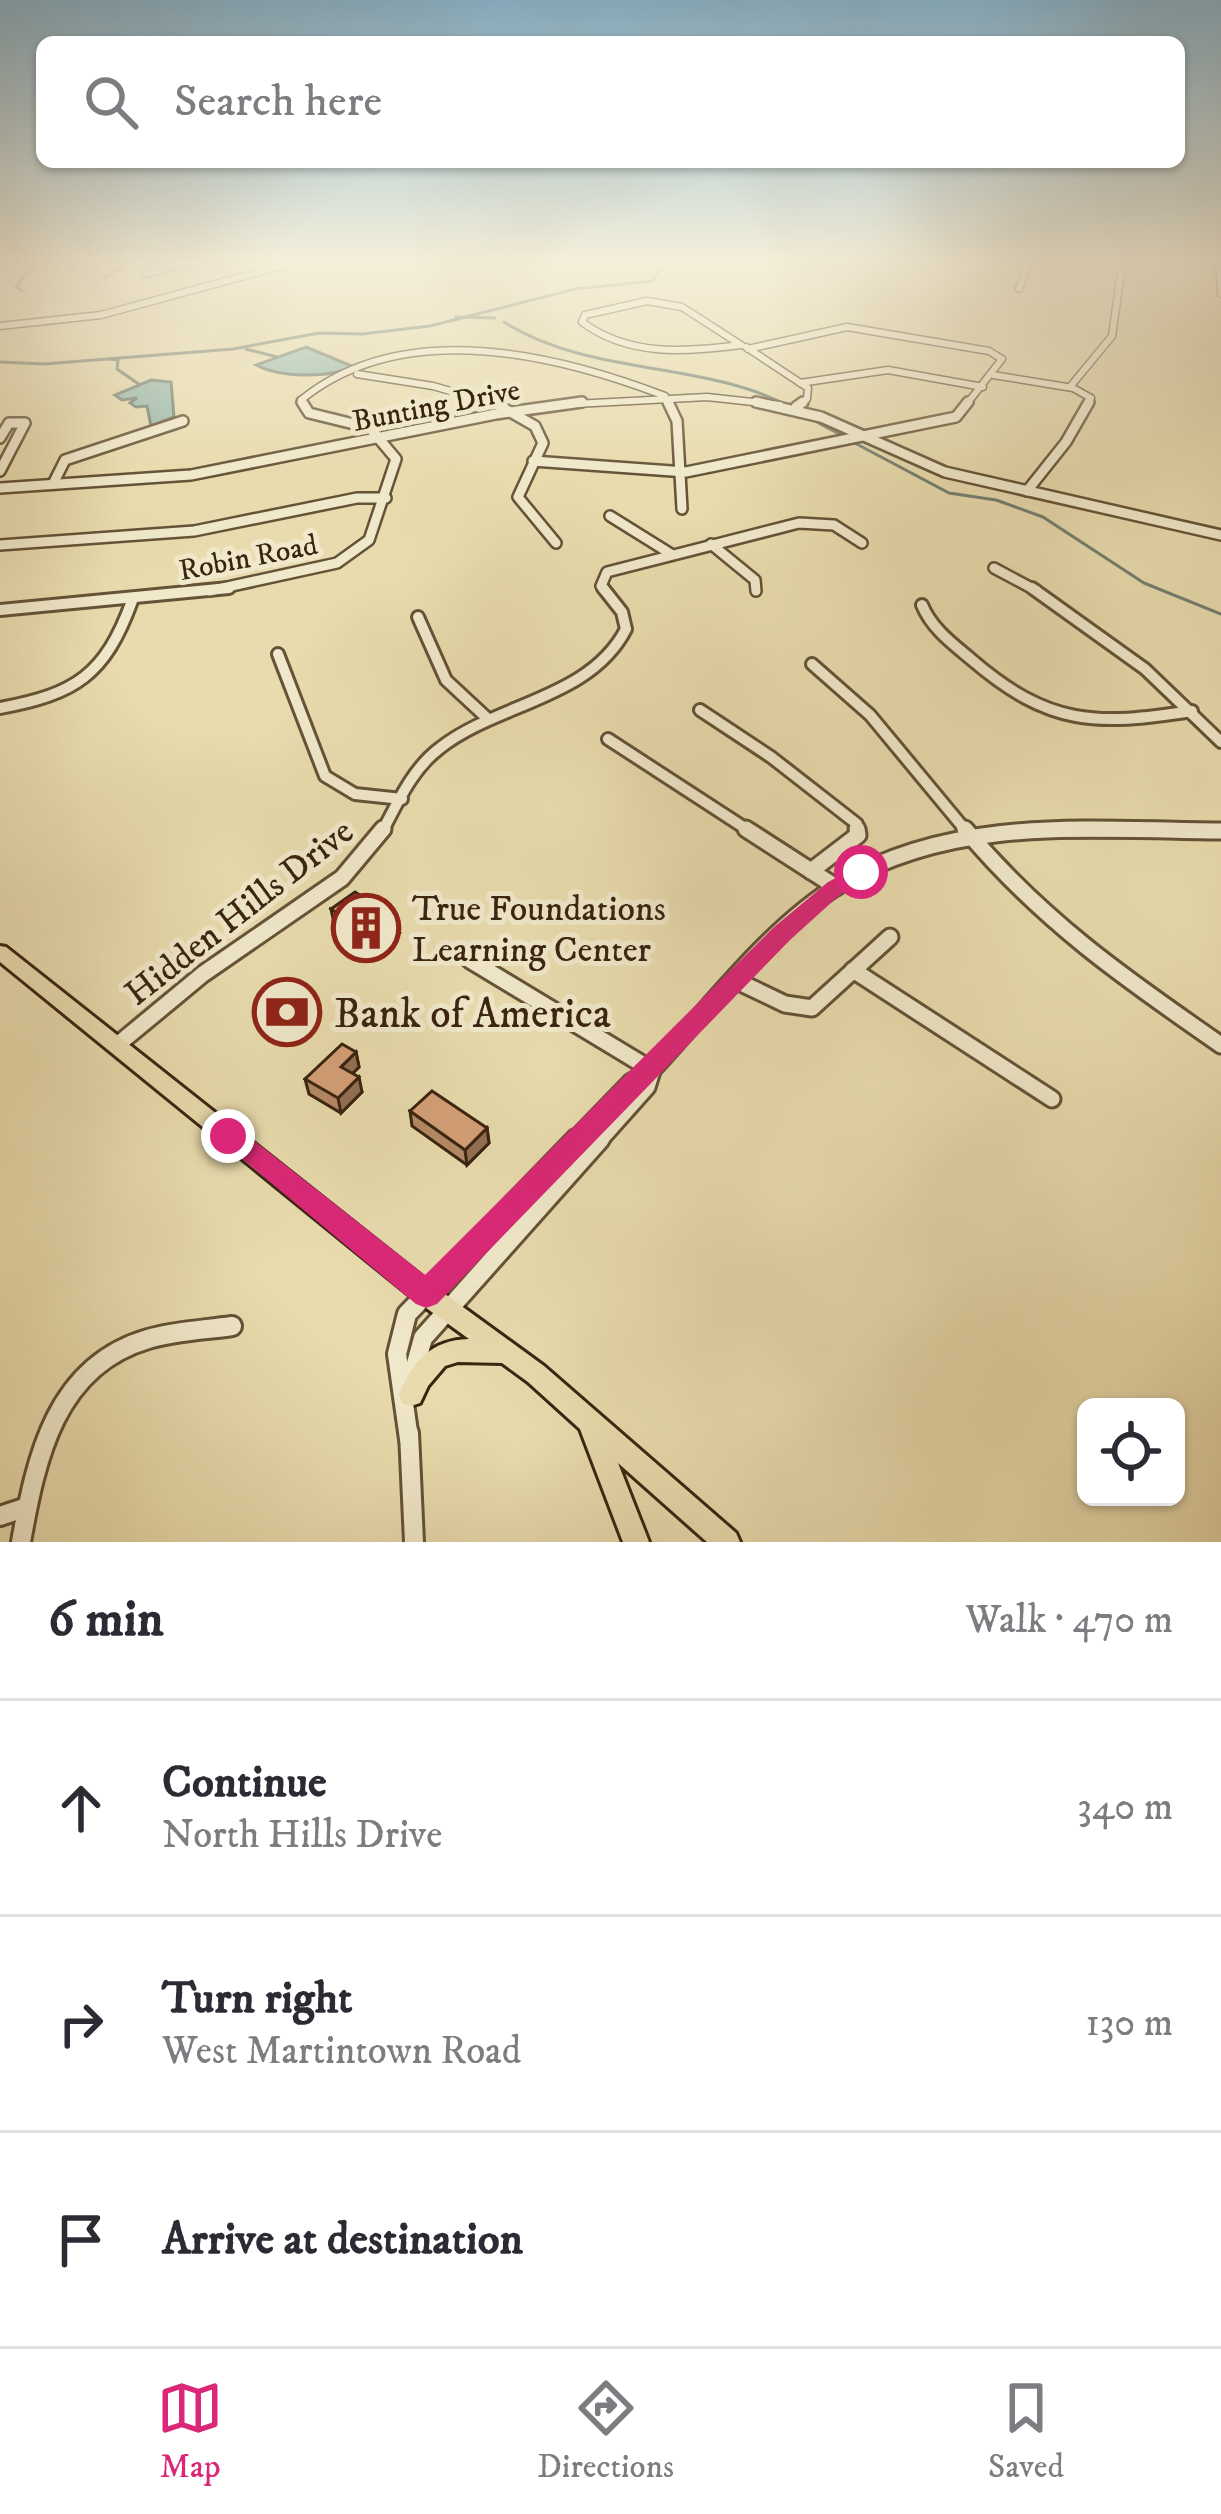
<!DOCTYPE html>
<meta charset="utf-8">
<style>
body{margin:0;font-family:"IM FELL DW Pica",serif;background:#f2f2f3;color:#2b2b33}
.controls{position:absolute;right:36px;bottom:36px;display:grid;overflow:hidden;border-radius:18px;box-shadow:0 3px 9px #0004}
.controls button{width:108px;height:108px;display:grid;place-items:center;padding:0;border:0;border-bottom:3px solid #e1e1e2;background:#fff;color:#2b2b33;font:60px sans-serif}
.stop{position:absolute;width:36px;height:36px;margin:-27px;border:9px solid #db2777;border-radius:50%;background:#fff}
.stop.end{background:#db2777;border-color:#fff;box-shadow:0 3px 12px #0008}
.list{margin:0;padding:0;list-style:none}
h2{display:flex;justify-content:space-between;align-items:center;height:156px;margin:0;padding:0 48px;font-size:51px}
h2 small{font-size:39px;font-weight:400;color:#7c7c81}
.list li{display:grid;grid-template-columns:78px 1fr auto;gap:36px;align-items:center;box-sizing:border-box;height:216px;padding:0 48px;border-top:3px solid #e1e1e2}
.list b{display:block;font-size:45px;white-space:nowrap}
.list p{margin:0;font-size:39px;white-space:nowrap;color:#7c7c81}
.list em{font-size:39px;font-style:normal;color:#7c7c81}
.icon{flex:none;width:66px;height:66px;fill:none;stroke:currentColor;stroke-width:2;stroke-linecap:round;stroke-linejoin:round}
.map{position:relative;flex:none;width:1221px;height:1542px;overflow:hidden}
.search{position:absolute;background:#fff;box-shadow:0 3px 9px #0004;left:36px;right:36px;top:36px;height:132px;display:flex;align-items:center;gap:30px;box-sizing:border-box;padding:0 42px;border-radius:18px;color:#7c7c81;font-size:45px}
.sheet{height:804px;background:#fff}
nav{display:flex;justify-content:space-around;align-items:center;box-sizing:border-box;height:168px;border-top:3px solid #e1e1e2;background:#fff;font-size:33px;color:#7c7c81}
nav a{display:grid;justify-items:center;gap:6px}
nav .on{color:#db2777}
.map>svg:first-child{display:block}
.water{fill:#98baaf;stroke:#727e6f;stroke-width:3}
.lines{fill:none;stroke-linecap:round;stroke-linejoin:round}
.stream{stroke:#727e6f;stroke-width:3}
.minor-far4-casing{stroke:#655237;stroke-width:9}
.minor-far3-casing{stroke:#655237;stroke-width:14}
.minor-far2-casing{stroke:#655237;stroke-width:16}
.minor-far1-casing{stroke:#655237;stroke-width:21}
.minor-casing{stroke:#655237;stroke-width:24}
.major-casing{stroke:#392410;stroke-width:6}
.minor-far4{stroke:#f0e8ca;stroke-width:6}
.minor-far3{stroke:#f0e8ca;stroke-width:9}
.minor-far2{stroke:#f0e8ca;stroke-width:10}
.minor-far1{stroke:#f0e8ca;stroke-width:15}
.minor{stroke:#f0e8ca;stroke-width:18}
.major{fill:#e8dbad;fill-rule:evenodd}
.wall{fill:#b68a67;stroke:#392410;stroke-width:3}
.shaded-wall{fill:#947054;stroke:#392410;stroke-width:3}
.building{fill:#d4a078;stroke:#392410;stroke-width:3}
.route{fill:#db2777}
.labels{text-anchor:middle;stroke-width:10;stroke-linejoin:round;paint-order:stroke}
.far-street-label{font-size:30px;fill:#392410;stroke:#f0e8ca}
.poi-label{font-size:36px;fill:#392410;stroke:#f0e8ca;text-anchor:start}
.street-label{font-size:36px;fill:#392410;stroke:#f0e8ca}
.near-poi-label{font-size:42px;fill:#392410;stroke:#f0e8ca;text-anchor:start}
</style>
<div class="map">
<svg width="1221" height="1542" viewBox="0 0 1221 1542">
<rect width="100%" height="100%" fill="#e8dbad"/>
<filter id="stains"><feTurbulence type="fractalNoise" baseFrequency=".00167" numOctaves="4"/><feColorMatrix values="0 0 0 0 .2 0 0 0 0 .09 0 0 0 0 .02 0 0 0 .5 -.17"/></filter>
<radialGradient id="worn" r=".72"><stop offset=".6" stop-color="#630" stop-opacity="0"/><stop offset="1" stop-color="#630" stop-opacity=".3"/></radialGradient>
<!-- water -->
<g class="water">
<path d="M 306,347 L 354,367 C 327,378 281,378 256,365 Z"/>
<polygon points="151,380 171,382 174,417 151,426 147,406 136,407 130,403 137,398 122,400 115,395"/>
</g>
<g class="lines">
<!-- stream -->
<g class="stream">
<polyline points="104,278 132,259"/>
<polyline points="22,291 16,287 38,259"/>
<polyline points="456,317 495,318"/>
<path d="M 504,322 C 590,376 695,360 785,404"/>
<polyline points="246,349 277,357"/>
<polyline points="109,359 118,360 117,369 140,385"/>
<polyline points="0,362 44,364 233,349 319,333 362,334 430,326 575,289 652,281 669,259"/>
<polyline points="809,418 843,436"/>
<polyline points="851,441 949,493 996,500 1043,517 1144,583 1221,614"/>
</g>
<!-- minor-far4 casing -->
<g class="minor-far4-casing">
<g id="minor-far4">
<polyline points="1219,259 1221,294"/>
<polyline points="145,274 203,259"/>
<polyline points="1019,289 1029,259"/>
<path d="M 647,301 L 682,307 L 741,345 C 686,352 629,357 582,322 L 585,315 Z"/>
<polyline points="0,326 101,315 307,259"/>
<polyline points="746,347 808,388 807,399 799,405"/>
<polyline points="748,349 847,327 989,351 1002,359 966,405"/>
<polyline points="357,374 433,386 499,405"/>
<polyline points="993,375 1073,388 1091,398 1087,405"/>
<polyline points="800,383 888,370 983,387"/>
<polyline points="1070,387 1112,336 1123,259"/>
<path d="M 304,405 L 301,400 C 403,317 553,353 665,396 L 669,405"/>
<polyline points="556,405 707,397 780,405"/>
</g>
</g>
<!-- minor-far3 casing -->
<g class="minor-far3-casing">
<g id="minor-far3">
<polyline points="493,402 535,426 543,443 518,497 556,543"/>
<polyline points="668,402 677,421 682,509"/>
<polyline points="756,402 821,417 945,472 1221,535"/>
<polyline points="796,407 803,402"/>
<polyline points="0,438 9,423 25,423 0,471"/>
<polyline points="533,461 686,472 956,417 968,402"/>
<polyline points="53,484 65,460 183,421"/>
<polyline points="0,488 191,475 496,414 582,402"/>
<polyline points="1027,491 1066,442 1089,402"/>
<polyline points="610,516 671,554"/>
<polyline points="711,544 755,580 756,591"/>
<polyline points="0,545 194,531 357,498 386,498"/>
<polyline points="994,568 1037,591"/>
<polyline points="209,591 337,563 369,540 396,459 370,428 309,413 302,402"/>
<polyline points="605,591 601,586 607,572 799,523 834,525 862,543"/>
</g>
</g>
<!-- minor-far2 casing -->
<g class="minor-far2-casing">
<g id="minor-far2">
<polyline points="1032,588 1145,669 1221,742"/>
<path d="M 922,605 C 932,629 953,644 972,660 C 1049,726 1096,726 1192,711"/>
<polyline points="0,610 229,588"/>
<polyline points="418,617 446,680 488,719"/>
<polyline points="278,654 325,776 355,794 402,799"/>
<polyline points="812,664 870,715 967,832"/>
<path d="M 0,708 C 76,694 105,675 132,601"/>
<polyline points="700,710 771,757 857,824 858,832"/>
<polyline points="608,739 751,832"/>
<path d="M 382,832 C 398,802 412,769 440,748 C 497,703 590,699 626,629 L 622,612 L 603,588"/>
<polyline points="1025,832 1221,831"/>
</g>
</g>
<!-- minor-far1 casing -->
<g class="minor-far1-casing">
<g id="minor-far1">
<polyline points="746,829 836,887"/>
<path d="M 965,829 C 1041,920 1124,978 1221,1045"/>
<polyline points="811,871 858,835 857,829"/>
<polyline points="470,960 652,1070"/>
<polyline points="853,970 1052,1099"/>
<polyline points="737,981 785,1004 812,1008 890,937"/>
<polyline points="116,1046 203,974 342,878 383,829"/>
<path d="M 573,1142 L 631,1082 L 652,1070 C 711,1007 767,929 842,883 C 954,815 1096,830 1221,831"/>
<polyline points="598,1142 647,1087 652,1071"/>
</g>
</g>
<!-- minor casing -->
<g class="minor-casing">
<g id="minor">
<polyline points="411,1382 423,1338 600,1139"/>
<polyline points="409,1433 414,1542"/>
<polyline points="409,1439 397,1354 407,1314 576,1139"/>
<polyline points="0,1516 27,1507"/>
<path d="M 21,1542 C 36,1458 55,1366 148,1339 C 175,1331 204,1330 232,1326"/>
</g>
</g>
<!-- major casing -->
<g class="major-casing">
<path id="major" d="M 0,946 L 6,947 L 434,1286 L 544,1366 L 736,1533 L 740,1542 L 707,1542 L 618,1463 L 649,1542 L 623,1542 L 580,1429 L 528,1382 L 502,1363 L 458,1362 L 445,1366 L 428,1386 L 420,1403 L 411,1406 L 402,1403 L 399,1394 C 413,1361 431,1340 469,1339 L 418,1302 L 0,962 Z"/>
</g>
<!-- minor-far4 -->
<use href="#minor-far4" class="minor-far4"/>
<!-- minor-far3 -->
<use href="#minor-far3" class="minor-far3"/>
<!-- minor-far2 -->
<use href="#minor-far2" class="minor-far2"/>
<!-- minor-far1 -->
<use href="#minor-far1" class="minor-far1"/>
<!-- minor -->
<use href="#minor" class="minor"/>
<!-- major -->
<use href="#major" class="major"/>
</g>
<!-- wall -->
<g class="wall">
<polygon points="331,909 399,933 375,951 334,923"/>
<polygon points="356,1052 359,1067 353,1073 362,1092 341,1113 309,1094 305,1079"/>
<polygon points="410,1111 487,1128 489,1143 467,1165 412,1126"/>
</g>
<!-- shaded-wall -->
<g class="shaded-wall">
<polygon points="397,918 399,933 375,951 372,936"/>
<polygon points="356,1052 359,1067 344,1082 341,1067"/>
<polygon points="359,1077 362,1092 341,1113 338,1098"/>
<polygon points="487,1128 489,1143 467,1165 465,1150"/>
</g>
<!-- building -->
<g class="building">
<polygon points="355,892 397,918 372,936 331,909"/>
<polygon points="342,1044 356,1052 341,1067 359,1077 338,1098 305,1079"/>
<polygon points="432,1091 487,1128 465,1150 410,1111"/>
</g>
<!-- sky -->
<linearGradient id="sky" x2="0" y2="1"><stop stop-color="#88b6d1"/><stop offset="0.55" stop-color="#f5efda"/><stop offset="1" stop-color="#f5efda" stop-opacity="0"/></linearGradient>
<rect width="1221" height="475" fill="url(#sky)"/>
<!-- route -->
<polygon class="route" points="861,865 869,867 869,877 843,892 790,940 437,1304 426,1308 416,1304 215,1136 219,1128 238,1128 425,1275 773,928 828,882"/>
<!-- icons -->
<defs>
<g id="building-ring" transform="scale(3.45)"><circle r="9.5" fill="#f0e8ca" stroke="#8f2418" stroke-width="1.5"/><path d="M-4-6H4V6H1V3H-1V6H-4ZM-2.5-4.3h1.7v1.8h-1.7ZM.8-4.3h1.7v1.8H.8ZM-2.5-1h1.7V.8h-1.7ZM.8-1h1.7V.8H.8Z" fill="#8f2418"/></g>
<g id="bank-ring" transform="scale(3.45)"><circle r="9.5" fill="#f0e8ca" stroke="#8f2418" stroke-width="1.5"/><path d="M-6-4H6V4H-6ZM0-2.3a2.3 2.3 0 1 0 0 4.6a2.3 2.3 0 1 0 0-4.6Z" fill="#8f2418"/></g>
</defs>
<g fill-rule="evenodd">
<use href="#building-ring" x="366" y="928"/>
<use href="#bank-ring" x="287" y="1012"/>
</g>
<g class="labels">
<!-- far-street labels -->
<g class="far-street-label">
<text transform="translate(436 405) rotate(-11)" y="10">Bunting Drive</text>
<text transform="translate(248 557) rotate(-11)" y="10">Robin Road</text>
</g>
<!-- poi labels -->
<g class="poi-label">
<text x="412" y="920">True Foundations<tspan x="412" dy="41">Learning Center</tspan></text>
</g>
<!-- street labels -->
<g class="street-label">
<text transform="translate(238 911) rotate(-38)" y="13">Hidden Hills Drive</text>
</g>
<!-- near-poi labels -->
<g class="near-poi-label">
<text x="334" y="1027">Bank of America</text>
</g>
</g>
<rect width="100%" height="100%" filter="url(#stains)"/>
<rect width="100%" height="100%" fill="url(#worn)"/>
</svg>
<div class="controls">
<button><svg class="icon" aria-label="locate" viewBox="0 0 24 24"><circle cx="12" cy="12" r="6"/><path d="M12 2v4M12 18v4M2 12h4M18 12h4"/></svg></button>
</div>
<div class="stop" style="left:861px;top:872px"></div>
<div class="stop end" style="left:228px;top:1136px"></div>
<div class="search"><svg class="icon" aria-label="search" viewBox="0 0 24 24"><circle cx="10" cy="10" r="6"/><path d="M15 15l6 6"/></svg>Search here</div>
</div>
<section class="sheet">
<h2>6 min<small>Walk · 470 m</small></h2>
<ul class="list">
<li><svg class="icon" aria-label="ahead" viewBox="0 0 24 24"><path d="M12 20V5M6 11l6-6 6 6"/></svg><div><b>Continue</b><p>North Hills Drive</p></div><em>340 m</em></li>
<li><svg class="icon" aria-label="right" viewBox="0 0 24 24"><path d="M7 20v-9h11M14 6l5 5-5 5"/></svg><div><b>Turn right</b><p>West Martintown Road</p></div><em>130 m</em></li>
<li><svg class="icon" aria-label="arrive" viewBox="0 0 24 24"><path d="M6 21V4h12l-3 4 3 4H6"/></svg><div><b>Arrive at destination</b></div></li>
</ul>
</section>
<nav>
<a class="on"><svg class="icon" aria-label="map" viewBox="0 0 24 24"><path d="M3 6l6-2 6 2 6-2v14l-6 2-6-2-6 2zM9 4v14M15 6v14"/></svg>Map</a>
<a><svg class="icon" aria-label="directions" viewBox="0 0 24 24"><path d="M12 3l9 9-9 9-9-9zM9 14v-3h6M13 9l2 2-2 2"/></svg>Directions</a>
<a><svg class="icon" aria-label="saved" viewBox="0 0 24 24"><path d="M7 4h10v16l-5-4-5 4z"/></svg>Saved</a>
</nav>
